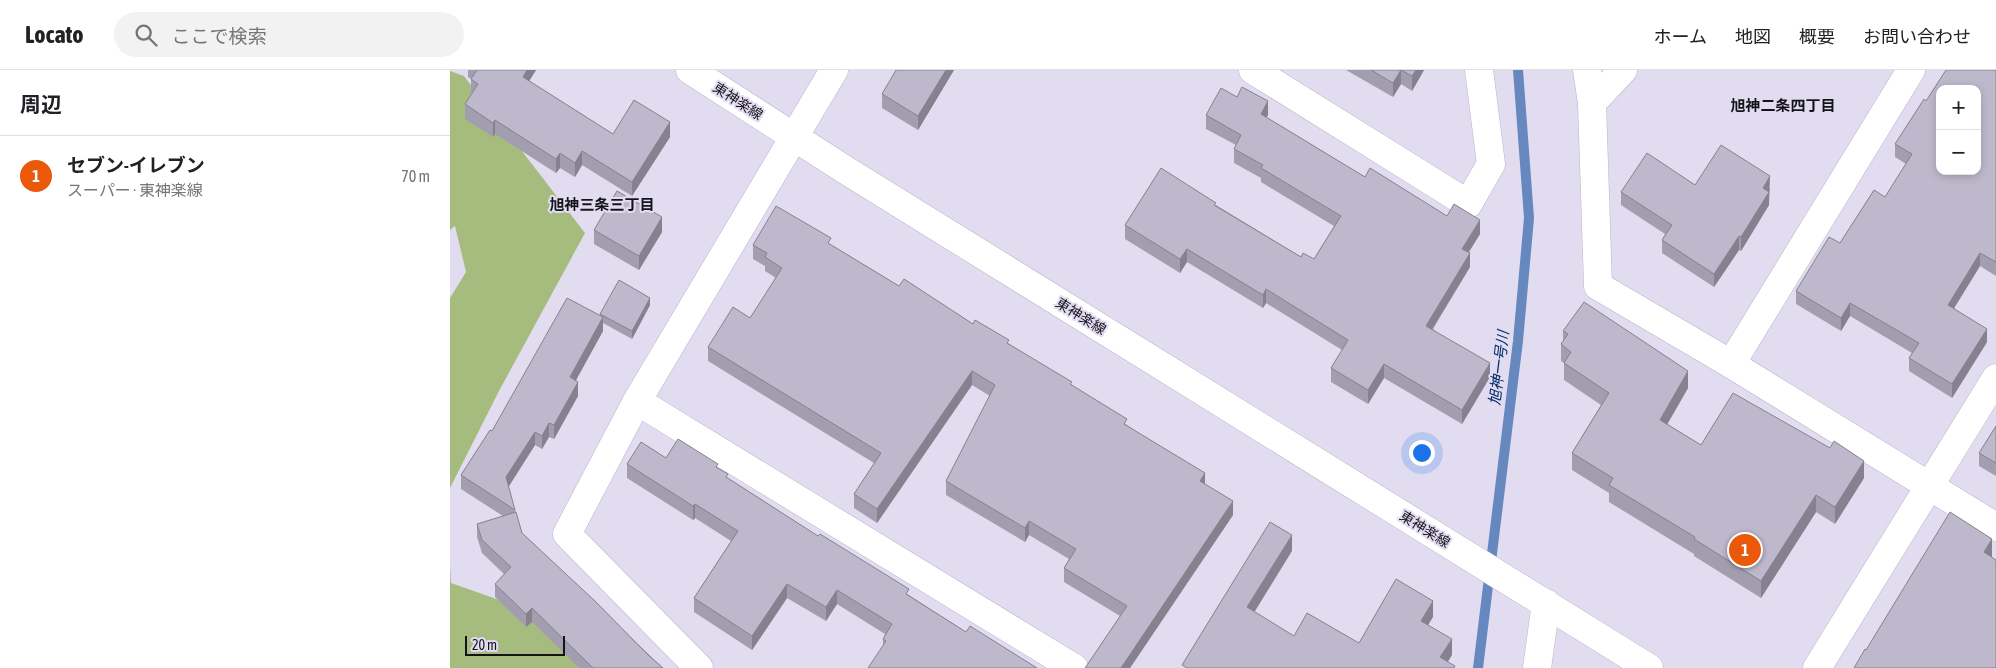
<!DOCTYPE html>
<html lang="ja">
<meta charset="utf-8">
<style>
body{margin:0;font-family:"Asap Condensed","Noto Sans JP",sans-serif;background:#f2f2f2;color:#202124}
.controls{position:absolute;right:15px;top:15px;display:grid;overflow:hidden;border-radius:10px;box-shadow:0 2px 8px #0003}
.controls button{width:45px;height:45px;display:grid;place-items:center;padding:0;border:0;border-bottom:1px solid #e0e0e0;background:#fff;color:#202124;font:25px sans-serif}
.scale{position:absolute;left:15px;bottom:12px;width:100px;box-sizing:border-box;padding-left:5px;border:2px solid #15131a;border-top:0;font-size:14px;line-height:18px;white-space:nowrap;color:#15131a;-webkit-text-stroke:4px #e2dcf1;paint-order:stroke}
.you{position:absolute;left:971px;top:382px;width:18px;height:18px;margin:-12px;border:4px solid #fff;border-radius:50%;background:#1a73e8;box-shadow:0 0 0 8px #1a73e833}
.badge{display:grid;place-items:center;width:32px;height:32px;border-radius:50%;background:#ea580c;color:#fff;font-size:16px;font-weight:700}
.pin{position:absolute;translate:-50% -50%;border:2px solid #fff;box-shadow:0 1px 5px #0006}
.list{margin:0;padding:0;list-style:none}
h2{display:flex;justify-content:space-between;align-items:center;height:65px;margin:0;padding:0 20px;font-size:21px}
h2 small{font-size:16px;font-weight:400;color:#757577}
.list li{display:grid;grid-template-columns:32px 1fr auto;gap:15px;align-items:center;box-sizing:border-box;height:80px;padding:0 20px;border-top:1px solid #e0e0e0}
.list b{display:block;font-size:19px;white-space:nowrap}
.list p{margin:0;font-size:16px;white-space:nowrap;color:#757577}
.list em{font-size:16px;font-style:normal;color:#757577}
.icon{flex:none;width:28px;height:28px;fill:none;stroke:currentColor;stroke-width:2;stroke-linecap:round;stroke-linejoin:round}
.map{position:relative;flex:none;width:1546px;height:598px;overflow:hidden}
header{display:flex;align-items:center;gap:30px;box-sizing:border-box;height:70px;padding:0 25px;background:#fff;border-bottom:1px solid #e0e0e0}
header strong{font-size:24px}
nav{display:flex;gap:28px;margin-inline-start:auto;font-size:18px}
.search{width:350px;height:45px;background:#f2f2f2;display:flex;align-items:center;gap:12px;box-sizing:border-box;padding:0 18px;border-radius:28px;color:#757577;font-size:19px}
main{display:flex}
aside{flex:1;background:#fff}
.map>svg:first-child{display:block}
.green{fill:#a6bc7f}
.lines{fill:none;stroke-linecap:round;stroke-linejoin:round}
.stream{stroke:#6688bf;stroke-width:10}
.minor-casing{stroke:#bab5c9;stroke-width:29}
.major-casing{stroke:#bab5c9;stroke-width:29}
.minor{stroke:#fff;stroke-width:28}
.major{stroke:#fff;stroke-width:28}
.wall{fill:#a39eaf}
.shaded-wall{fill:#85818f}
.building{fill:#beb8cc;stroke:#85818f;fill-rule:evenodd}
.labels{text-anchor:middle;stroke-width:4;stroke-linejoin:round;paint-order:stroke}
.street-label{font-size:14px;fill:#15131a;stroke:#e2dcf1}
.neighbourhood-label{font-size:15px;font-weight:bold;fill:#15131a;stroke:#e2dcf1}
.water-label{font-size:15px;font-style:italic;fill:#00296b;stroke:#e2dcf1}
</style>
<header>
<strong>Locato</strong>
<div class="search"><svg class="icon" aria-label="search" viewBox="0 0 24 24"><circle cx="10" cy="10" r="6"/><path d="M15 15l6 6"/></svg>ここで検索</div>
<nav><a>ホーム</a><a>地図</a><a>概要</a><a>お問い合わせ</a></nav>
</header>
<main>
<aside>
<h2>周辺<small></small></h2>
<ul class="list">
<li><span class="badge">1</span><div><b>セブン-イレブン</b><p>スーパー · 東神楽線</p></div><em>70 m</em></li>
</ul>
</aside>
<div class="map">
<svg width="1546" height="598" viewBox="0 0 1546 598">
<rect width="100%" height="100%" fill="#e2dcf1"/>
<!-- green -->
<g class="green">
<polygon points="0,1 14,6 135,163 49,321 0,418 0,228 16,202 5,156 0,160"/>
<polygon points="0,495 1,513 86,543 143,598 0,598"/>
</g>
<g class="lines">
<!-- stream -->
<polyline class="stream" points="1028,598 1068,271 1079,148 1068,0"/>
<!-- minor casing -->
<g class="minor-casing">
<g id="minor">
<polyline points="803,0 1018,134 1041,94 1029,0"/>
<polyline points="1137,0 1142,33 1148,216 1281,294 1546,457"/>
<polyline points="1142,33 1173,0"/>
<polyline points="1281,294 1461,0"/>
<polyline points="187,331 624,598"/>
<polyline points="249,598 117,464 187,331 384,0"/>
<polyline points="1087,598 1096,533"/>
<polyline points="1367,598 1546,308"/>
</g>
</g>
<!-- major casing -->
<g class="major-casing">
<polyline id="major" points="240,0 394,99 1199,598"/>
</g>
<!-- minor -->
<use href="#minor" class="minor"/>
<!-- major -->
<use href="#major" class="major"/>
</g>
<!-- wall -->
<g class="wall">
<polygon points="18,0 86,0 79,11 163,64 220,67 182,126 132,95 125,107 110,98 106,103 45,64 43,67 15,49 15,34 22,24 21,23 21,9 18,7"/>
<polygon points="504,0 468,60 432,38 432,24"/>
<polygon points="896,0 974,0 962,21 951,14 943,27"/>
<polygon points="1546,0 1546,206 1530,196 1504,238 1537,272 1502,328 1459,301 1459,288 1462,283 1400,246 1391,261 1346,234 1346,221 1390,173 1435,127 1456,94 1445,87 1445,74 1476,31"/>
<polygon points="756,45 818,45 816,47 915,107 997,146 1030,164 1018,183 1020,197 983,259 1040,307 1012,354 934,308 918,334 881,312 881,298 892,280 816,233 813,238 737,192 730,203 675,169 675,155 766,135 851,187 864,189 884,156 811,112 811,108 784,93 784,79 786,75 756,59"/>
<polygon points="1245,115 1320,119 1319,122 1319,135 1291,181 1289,180 1264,217 1212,183 1212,170 1215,164 1171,135 1171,122"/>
<polygon points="144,160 212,162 189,200 144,174"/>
<polygon points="303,175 381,175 449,216 523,254 559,274 622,315 677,355 755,414 783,445 680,598 635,598 670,546 614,512 614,498 619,489 579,465 575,472 496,425 496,411 540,326 522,315 427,453 404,438 404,424 424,393 258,291 258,277 300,248 326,208 315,201 315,196 303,189"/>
<polygon points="200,235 182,269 153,253 153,261 126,310 128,326 104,369 99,367 92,379 85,375 58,417 72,463 213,598 129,598 82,552 76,557 45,527 45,514 54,504 32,483 27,467 27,454 53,446 11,419 11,405 42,361 150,246 150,244"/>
<polygon points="1113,261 1238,318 1217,354 1251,375 1414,408 1385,454 1366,442 1311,528 1244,486 1244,484 1159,432 1159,423 1122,400 1122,383 1151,335 1114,310 1114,293 1111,291 1111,274 1113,271"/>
<polygon points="1546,356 1546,406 1529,396 1529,383"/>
<polygon points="216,388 268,398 278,408 516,562 433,576 433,569 435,564 387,534 376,551 337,528 302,580 244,542 244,528 281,471 245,448 243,450 177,408 177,394"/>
</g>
<!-- shaded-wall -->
<g class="shaded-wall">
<polygon points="77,0 86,0 73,21 73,7"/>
<polygon points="496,0 504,0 468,60 468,46"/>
<polygon points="951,0 951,14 943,27 943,13"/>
<polygon points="966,0 974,0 962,21 962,6"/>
<polygon points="818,31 818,45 811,58 811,44"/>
<polygon points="45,50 45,64 43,67 43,53"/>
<polygon points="220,52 220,67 182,126 182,112"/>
<polygon points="132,81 132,95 125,107 125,93"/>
<polygon points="110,83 110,98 106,103 106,89"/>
<polygon points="1320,106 1319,135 1291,181 1291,167 1313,118"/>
<polygon points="212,147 212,162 189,200 189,186"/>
<polygon points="1030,150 1030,164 1012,193 1012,179"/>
<polygon points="1289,166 1289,180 1264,217 1264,204"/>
<polygon points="737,179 737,192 730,203 730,189"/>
<polygon points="1020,183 1020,197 976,269 976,256"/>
<polygon points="1530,183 1530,196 1498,248 1498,235"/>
<polygon points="816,219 816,233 813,238 813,225"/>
<polygon points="200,228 200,235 182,269 182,261"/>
<polygon points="1400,233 1400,246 1391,261 1391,248"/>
<polygon points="153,247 153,261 120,321 120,307"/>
<polygon points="1537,259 1537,272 1502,328 1502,314"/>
<polygon points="1040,293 1040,307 1012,354 1012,340"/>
<polygon points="934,294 934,308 918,334 918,320"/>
<polygon points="522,301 522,315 427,453 427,439"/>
<polygon points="1238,301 1238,318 1210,367 1210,350"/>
<polygon points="128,312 128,326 104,369 104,355"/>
<polygon points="99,353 99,367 92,379 92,366"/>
<polygon points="85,362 85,375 56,421 56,407"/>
<polygon points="1414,391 1414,408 1385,454 1385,437"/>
<polygon points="755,403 755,417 750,411"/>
<polygon points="1366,425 1366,442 1311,528 1311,511"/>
<polygon points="783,431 783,445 680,598 671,598"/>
<polygon points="245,434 245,448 243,450 243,436"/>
<polygon points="579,451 579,465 575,472 575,458"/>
<polygon points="842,465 842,481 797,554 797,537"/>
<polygon points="1542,469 1542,486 1534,499 1534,482"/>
<polygon points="337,514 337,528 302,580 302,566"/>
<polygon points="387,520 387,534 376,551 376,537"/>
<polygon points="983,531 983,547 971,567 971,551"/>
<polygon points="82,538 82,552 76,557 76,544"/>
<polygon points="1002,569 1002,585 994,598 990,587"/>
</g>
<!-- building -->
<g class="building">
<polygon points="27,0 77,0 73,7 163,64 184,30 220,52 182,112 132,81 125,93 110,83 106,89 45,50 43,53 15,34 28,14 21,9"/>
<polygon points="446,0 496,0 468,46 432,24"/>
<polygon points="921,0 951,0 943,13"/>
<polygon points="951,0 966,0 962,6"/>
<path d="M 1496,0 L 1546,0 L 1546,192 L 1530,183 L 1498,235 L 1537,259 L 1502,314 L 1459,288 L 1469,273 L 1400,233 L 1391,248 L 1346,221 L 1379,167 L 1390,173 L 1424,120 L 1435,127 L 1462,84 L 1445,74 L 1474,29 L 1476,31 ZM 1490,19 L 1527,19 L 1527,101 L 1490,101 Z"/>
<polygon points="792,17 818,31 811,44 915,107 920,98 997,146 1004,134 1030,150 1012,179 1020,183 976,256 1040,293 1012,340 934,294 918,320 881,298 898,270 816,219 813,225 737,179 730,189 675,155 711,98 766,133 764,135 851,187 853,183 864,189 891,146 811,98 813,95 784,79 791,65 756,45 771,18 787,27"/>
<polygon points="1271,75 1320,106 1313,118 1319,122 1291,167 1289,166 1264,204 1212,170 1222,155 1171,122 1197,83 1245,115"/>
<polygon points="167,121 212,147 189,186 144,160"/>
<polygon points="326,136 381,168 378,173 449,216 454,209 523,254 525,250 559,270 557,273 622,312 620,314 677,349 674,354 755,403 750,411 783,431 671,598 635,598 677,536 614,498 626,479 579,451 575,458 496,411 545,315 522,301 427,439 404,424 431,383 258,277 283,237 300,248 332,198 315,187 317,183 303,175"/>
<polygon points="169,210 200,228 182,261 150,244"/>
<polygon points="117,228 153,247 120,307 128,312 104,355 99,353 92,366 85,362 56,407 65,440 11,405 40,360 42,361"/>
<polygon points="1134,232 1238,301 1210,350 1251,375 1283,323 1380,378 1384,371 1414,391 1385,437 1366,425 1311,511 1244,469 1245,467 1159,415 1163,408 1122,383 1159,323 1114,293 1121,282 1111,274 1118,264 1113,261"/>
<polygon points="1546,356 1546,393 1529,383"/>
<polygon points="228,369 268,394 266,397 278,404 276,407 368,466 370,464 459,519 456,524 516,562 520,556 587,598 418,598 436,571 433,569 442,554 387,520 376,537 337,514 302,566 244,528 288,461 245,434 243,436 177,394 191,372 216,388"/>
<polygon points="66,442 72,463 146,532 197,584 213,598 143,598 82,538 76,544 45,514 61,497 32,470 27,454"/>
<polygon points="1500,442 1542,469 1534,482 1546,490 1546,598 1404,598 1415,579 1416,580"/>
<polygon points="820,452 842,465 797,537 844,566 857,543 909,573 946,509 983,531 971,551 1002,569 990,587 1005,596 1004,598 737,598 732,595"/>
</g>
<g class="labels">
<!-- street labels -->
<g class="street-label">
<text transform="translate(288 31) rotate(33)" y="5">東神楽線</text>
<text transform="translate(631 246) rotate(32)" y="5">東神楽線</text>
<text transform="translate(975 459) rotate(32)" y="5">東神楽線</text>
</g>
<!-- neighbourhood labels -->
<g class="neighbourhood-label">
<text x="1333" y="41">旭神二条四丁目</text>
<text x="152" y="140">旭神三条三丁目</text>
</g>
<!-- water labels -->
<g class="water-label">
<text transform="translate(1049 298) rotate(-83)" y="5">旭神一号川</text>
</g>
</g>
</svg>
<div class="controls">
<button>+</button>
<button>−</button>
</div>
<div class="scale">20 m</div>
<div class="you"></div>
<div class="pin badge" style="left:1295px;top:480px">1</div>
</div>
</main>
